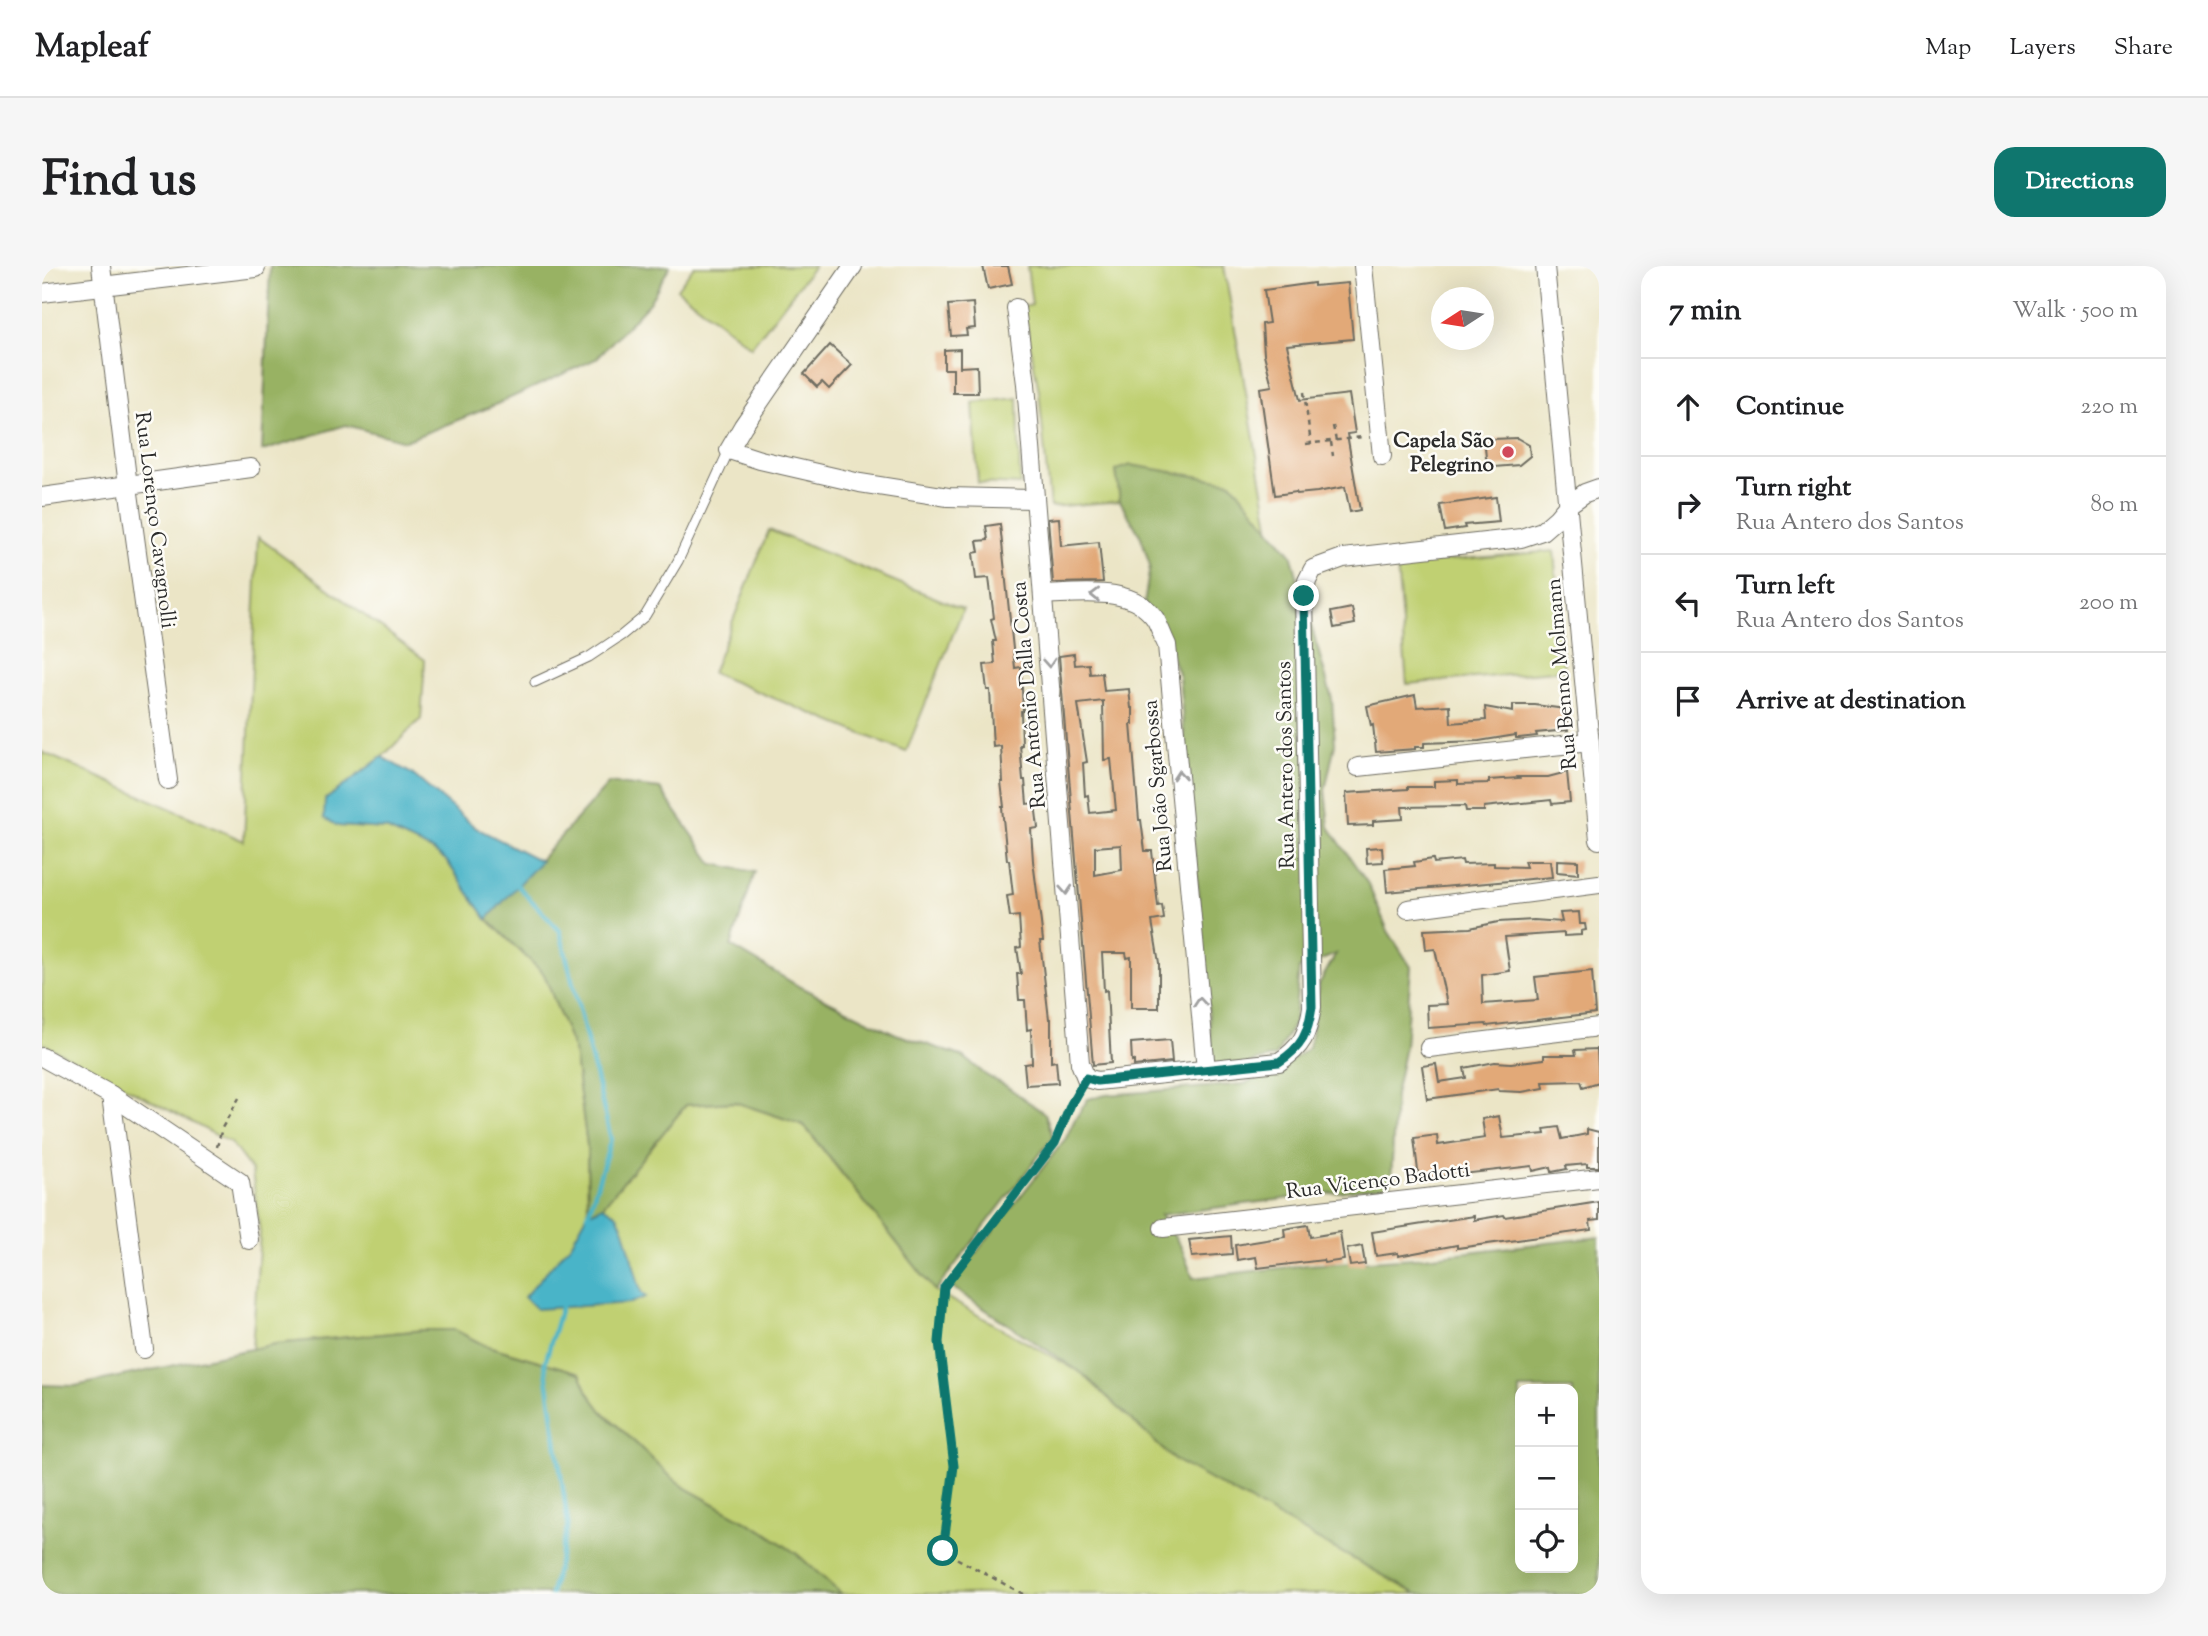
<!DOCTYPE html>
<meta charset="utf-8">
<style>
body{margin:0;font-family:"Sorts Mill Goudy",serif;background:#f6f6f6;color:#202124}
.controls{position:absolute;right:21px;bottom:21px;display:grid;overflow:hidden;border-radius:14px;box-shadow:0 7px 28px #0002}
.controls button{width:63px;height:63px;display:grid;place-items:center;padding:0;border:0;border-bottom:2px solid #e0e0e0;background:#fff;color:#202124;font:35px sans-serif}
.compass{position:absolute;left:1389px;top:21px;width:63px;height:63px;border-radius:50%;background:#fff;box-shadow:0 7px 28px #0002;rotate:258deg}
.stop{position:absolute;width:21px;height:21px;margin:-16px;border:5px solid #0f766e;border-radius:50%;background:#fff}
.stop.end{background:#0f766e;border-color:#fff;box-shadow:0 2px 7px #0008}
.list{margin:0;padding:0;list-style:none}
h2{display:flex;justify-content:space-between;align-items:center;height:91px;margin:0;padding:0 28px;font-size:30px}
h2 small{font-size:23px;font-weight:400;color:#757577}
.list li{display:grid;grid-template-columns:46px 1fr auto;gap:21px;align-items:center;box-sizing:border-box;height:98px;padding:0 28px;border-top:2px solid #e0e0e0}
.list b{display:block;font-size:26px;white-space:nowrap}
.list p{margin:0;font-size:23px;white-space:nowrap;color:#757577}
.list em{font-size:23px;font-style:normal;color:#757577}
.icon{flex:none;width:38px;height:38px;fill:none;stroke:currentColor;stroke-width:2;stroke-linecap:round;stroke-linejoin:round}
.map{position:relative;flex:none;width:1557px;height:1328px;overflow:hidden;border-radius:21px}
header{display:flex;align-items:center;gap:42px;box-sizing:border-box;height:98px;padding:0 35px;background:#fff;border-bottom:2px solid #e0e0e0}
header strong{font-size:33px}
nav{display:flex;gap:38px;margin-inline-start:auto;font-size:24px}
.intro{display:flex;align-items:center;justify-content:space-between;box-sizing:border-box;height:168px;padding:0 42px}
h1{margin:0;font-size:49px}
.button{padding:18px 32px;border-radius:21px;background:#0f766e;color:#fff;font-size:24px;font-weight:700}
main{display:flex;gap:42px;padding:0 42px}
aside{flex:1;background:#fff;border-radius:21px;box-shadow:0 7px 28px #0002}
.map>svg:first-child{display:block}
.green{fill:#c0d072;stroke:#767e4e;stroke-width:2}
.forest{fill:#98b264;stroke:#626e48;stroke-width:2;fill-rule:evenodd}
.water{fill:#4ab4c8;stroke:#3a707a;stroke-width:2}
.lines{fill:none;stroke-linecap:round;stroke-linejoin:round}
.stream{stroke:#4ab4c8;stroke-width:4.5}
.building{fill:#e2a978;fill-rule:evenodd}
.lane-casing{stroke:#6e6c61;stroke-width:11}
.street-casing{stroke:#6e6c61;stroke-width:20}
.path{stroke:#6e6c61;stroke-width:2.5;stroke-dasharray:5 5;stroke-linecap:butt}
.lane{stroke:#fff;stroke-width:9}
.street{stroke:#fff;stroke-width:18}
.oneway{stroke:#a0a0a0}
.route{stroke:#0f766e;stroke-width:9}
.poi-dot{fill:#d1495b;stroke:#fdfcf7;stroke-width:2.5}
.labels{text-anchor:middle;stroke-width:5;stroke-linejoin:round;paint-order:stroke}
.poi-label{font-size:21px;font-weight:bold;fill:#2b2b2b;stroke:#fdfcf7;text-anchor:end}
.street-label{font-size:21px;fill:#2b2b2b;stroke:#fdfcf7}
</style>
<header>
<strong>Mapleaf</strong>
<nav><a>Map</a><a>Layers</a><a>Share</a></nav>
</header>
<div class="intro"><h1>Find us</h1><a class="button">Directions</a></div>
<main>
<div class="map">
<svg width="1557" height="1328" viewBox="0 0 1557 1328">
<rect width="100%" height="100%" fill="#fdfcf7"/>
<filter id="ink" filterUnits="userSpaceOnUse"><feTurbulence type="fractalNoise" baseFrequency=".0143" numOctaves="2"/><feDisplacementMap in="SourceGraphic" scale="14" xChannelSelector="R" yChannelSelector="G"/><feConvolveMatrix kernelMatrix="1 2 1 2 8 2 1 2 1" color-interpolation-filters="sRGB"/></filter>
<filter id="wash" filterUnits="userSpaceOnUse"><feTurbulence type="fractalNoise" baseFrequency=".00686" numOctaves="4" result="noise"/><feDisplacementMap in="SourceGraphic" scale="28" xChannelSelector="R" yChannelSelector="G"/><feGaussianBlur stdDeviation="1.57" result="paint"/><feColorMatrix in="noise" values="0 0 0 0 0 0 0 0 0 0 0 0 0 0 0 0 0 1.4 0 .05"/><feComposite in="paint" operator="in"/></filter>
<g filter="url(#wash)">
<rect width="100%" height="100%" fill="#ebe5c6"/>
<!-- green -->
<g class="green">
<polygon points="652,0 772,0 709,81 635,23"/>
<polygon points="985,0 1182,0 1228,265 1189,216 1074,204 1078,235 1008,241 997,125 981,41 990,39"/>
<polygon points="976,132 978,219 936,217 931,137"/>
<polygon points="727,264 921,343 864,486 670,407"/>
<polygon points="216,271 383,394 379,453 340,491 283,534 296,560 344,563 390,584 404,594 445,653 502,708 532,785 545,879 546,946 561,939 644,839 693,836 761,859 893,1025 1041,1108 1131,1193 1375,1328 799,1328 755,1288 720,1264 645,1223 628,1210 560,1145 546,1126 538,1107 442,1079 413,1064 382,1064 233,1078 210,1083 218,967 210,905 189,877 0,777 0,486 202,575"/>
<polygon points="1512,285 1522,404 1365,418 1355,299"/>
</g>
<!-- forest -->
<g class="forest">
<polygon points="228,0 628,0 607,37 554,93 446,142 363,175 304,159 220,185"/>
<path d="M 1089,199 L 1189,216 L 1249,288 L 1290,433 L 1293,478 L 1283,524 L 1287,561 L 1326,618 L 1346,665 L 1369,701 L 1363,780 L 1353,829 L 1349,919 L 1118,949 L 1139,981 L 1151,1012 L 1265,999 L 1373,992 L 1557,971 L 1557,1328 L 1375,1328 L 1131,1193 L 1041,1108 L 908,1020 L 1024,872 L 1032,855 L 1046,833 L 1064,829 L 1202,818 L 1240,801 L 1267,782 L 1277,718 L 1294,688 L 1257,703 L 1252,757 L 1234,790 L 1172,807 L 1137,410 L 1117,357 L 1102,339 L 1108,300 L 1099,271 L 1078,235 L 1074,204 ZM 1478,1123 L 1531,1123 L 1531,1302 L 1478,1302 Z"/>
<polygon points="567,517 618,523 671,598 713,606 689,680 758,721 854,768 922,791 945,810 963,819 1003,848 1011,871 893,1025 762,859 693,836 644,839 561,940 546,947 545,879 532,785 502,708 445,653"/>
<polygon points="382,1064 413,1064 442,1079 538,1107 546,1126 560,1145 628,1210 645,1223 720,1264 755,1288 799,1328 0,1328 0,1119 33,1120 233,1078"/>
</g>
<!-- water -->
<g class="water">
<polygon points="340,491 370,508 434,562 499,595 445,653 404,594 390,584 344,563 296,560 282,552 283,534"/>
<polygon points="561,940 575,949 582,964 599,1026 604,1031 589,1037 494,1043 482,1031 529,978 546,947"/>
</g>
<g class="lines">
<!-- stream -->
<g class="stream">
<polyline points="473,617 518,665 569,873 546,949"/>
<polyline points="509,1328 526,1258 503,1097 520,1038"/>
</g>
</g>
<g id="blocks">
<!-- building -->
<g class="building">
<polygon points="941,0 966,0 970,18 946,23"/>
<polygon points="1272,17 1272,20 1306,17 1311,73 1245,79 1258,134 1307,128 1313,167 1305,168 1318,244 1308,246 1303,221 1275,226 1255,228 1254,226 1233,229 1218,122 1230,120 1222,88 1220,58 1227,57 1222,24"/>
<polygon points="931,37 933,62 924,63 925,69 909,70 906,39"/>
<polygon points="788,79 810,99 787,123 780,116 775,121 762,108"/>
<polygon points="918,83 918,101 935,100 936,127 911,127 911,103 902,103 902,84"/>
<polygon points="1475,172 1487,179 1488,190 1477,199 1452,201 1444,192 1443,181 1451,173"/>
<polygon points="1454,231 1457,256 1422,259 1423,262 1403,265 1398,239"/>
<polygon points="1017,252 1019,280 1057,276 1061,316 1011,317 1006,253"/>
<polygon points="958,258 973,402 979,401 981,445 979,445 980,479 978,479 981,514 983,514 985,538 993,537 996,562 989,563 991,595 999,657 1001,675 998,675 1007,753 1009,753 1009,796 1014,795 1016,817 984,819 982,798 990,797 989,763 985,764 983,734 977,734 975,708 979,708 975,682 979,681 977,650 968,651 965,630 971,629 967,594 965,594 960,541 962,541 959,516 961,516 959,480 951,481 948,424 945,424 942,399 953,398 951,375 954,375 949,353 952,352 947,312 934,313 931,287 937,286 935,275 946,274 944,260"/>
<polygon points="1310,342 1313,358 1292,362 1289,346"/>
<path d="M 1032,388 L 1033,399 L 1047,398 L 1048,408 L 1060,407 L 1062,425 L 1087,423 L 1089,442 L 1091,442 L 1091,458 L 1089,458 L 1097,554 L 1099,554 L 1103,585 L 1110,585 L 1116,640 L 1120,639 L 1122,653 L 1110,655 L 1117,697 L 1117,742 L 1089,742 L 1089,691 L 1085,692 L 1084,687 L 1060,687 L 1062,725 L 1065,724 L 1069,797 L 1051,799 L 1017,390 ZM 1061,435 L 1062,494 L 1069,493 L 1074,544 L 1048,547 L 1046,529 L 1043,530 L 1041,497 L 1045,496 L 1036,438 ZM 1079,579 L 1080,604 L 1053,609 L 1053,581 Z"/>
<polygon points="1373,429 1375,441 1408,439 1409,457 1444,454 1443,441 1471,446 1471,439 1493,439 1523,443 1526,464 1494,467 1495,470 1477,472 1474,472 1474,469 1437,475 1382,477 1382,481 1373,481 1373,483 1334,486 1331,459 1329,460 1325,440"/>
<polygon points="1525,506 1528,536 1510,538 1509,534 1442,541 1442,545 1424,545 1423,540 1360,541 1361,553 1331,555 1331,559 1306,560 1304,527 1366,523 1366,521 1392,521 1392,515 1416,514 1416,518 1447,517 1447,514 1477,512 1476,511 1506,511"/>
<polygon points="1340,581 1341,596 1325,597 1324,582"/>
<polygon points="1391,593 1392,597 1420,594 1421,598 1452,597 1452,600 1484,601 1482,595 1508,595 1510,611 1345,626 1343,603 1373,600 1372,596"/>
<polygon points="1515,594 1536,595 1536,608 1515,606"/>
<polygon points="1537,646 1538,658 1543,658 1544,664 1539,665 1539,669 1522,670 1522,667 1463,671 1468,705 1440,709 1441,738 1496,734 1493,711 1550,705 1553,747 1445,760 1444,758 1386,762 1385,739 1405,738 1393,683 1384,684 1382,664 1428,662 1456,656 1492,654 1520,656 1518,647"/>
<polygon points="1128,774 1130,796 1092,800 1092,795 1090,796 1089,777"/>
<polygon points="1555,783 1557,816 1541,821 1539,815 1501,816 1502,822 1480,826 1457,825 1456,823 1385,833 1380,800 1394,798 1397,816 1424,812 1422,802 1453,796 1469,797 1502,793 1502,789 1534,789 1533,784"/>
<polygon points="1457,850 1461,872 1503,868 1502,863 1517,861 1520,873 1545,868 1545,863 1557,866 1557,901 1545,901 1545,898 1524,900 1525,903 1510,906 1509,901 1491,905 1490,900 1377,913 1372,872 1395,869 1396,879 1443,872 1440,853"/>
<polygon points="1557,936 1557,954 1548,955 1549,964 1415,982 1415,979 1356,990 1356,987 1334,990 1330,966 1432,950 1432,954 1462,949 1463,951"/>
<polygon points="1266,959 1268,971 1298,966 1302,994 1282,997 1281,994 1216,1002 1214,991 1195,994 1193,979 1243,971 1242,963"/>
<polygon points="1189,970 1190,988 1150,991 1147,974"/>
<polygon points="1320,980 1323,998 1308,1000 1305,983"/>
</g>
</g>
</g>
<g filter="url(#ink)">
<use href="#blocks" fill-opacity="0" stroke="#6e6c61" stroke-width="2"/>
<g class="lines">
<!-- lane casing -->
<g class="lane-casing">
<polyline id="lane" points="493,416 547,391 580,369 603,350 636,295 687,184"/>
</g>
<!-- street casing -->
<g class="street-casing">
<g id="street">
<polyline points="59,0 86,220 126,514"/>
<polyline points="811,0 701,160 687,184 718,194 818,217 906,231 992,233"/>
<polyline points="1321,0 1340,190"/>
<polyline points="1503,0 1557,574"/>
<polyline points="0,27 214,2"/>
<path d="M 974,42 L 984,118 L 1038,797 L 1044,812 L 1055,815 L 1237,796 C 1260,781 1266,768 1270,741 L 1262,330 L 1265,315 L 1271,303 L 1301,292 L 1479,272 L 1500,265 L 1515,252 L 1526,239 L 1543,227 L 1557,222"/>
<polyline points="0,231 209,202"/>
<path d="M 1001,329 C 1037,328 1091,318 1114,354 C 1118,362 1121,371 1125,379 L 1164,804"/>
<polyline points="1316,501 1548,476"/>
<polyline points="1366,643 1557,618"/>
<polyline points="1387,782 1557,761"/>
<polyline points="0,791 69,829 198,916 207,974"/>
<polyline points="69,829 102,1083"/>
<polyline points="1121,962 1557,912"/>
</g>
</g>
<!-- path -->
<g class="path">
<polyline points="1262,126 1269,178"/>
<polyline points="1291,160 1294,175"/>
<polyline points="1289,176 1291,190"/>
<polyline points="1264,178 1320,171"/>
<polyline points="175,881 180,862 197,832"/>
<polyline points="981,1328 901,1285 912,1201 897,1076 902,1021 1013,877 1036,827"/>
</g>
<!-- lane -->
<use href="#lane" class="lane"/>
<!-- street -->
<use href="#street" class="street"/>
</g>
<!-- one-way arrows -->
<defs><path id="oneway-chevron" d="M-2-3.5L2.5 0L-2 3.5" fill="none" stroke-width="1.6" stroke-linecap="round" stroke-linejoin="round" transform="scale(1.75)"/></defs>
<g class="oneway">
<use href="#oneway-chevron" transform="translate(1053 329) rotate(-179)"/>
<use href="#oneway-chevron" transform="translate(1007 397) rotate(86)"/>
<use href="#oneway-chevron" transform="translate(1137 509) rotate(-95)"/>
<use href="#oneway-chevron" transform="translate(1024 624) rotate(86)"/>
<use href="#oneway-chevron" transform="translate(1158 736) rotate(-95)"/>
</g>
</g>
<g class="lines" filter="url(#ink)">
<!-- route -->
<path class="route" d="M 901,1285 L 912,1200 L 897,1076 L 902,1021 L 1013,877 L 1029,838 L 1044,812 L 1055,815 L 1237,796 C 1260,781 1266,768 1270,741 L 1262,330"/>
</g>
<!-- markers -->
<circle class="poi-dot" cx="1466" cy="186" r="7"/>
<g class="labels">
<!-- poi labels -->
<g class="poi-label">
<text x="1452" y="181">Capela São<tspan x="1452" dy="24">Pelegrino</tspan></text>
</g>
<!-- street labels -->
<g class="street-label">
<text transform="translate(114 254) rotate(83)" y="7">Rua Lorenço Cavagnolli</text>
<text transform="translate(1519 408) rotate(-95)" y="7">Rua Benno Molmann</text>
<text transform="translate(986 429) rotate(-95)" y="7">Rua Antônio Dalla Costa</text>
<text transform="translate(1243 499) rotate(-91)" y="7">Rua Antero dos Santos</text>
<text transform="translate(1115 520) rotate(-95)" y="7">Rua João Sgarbossa</text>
<text transform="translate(1336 914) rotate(-7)" y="7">Rua Vicenço Badotti</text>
</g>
</g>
</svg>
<div class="controls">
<button>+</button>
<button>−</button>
<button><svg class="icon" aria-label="locate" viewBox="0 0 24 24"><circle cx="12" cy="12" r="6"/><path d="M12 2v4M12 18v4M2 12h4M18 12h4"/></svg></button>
</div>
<svg class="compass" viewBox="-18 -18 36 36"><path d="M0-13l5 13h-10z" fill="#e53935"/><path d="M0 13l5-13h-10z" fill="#757577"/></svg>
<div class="stop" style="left:901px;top:1285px"></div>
<div class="stop end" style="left:1262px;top:330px"></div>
</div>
<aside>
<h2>7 min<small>Walk · 500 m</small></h2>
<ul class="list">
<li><svg class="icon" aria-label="ahead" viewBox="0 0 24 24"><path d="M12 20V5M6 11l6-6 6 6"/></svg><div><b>Continue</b></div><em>220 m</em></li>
<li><svg class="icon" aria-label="right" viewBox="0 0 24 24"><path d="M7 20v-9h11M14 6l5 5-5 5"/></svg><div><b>Turn right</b><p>Rua Antero dos Santos</p></div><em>80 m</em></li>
<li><svg class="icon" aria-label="left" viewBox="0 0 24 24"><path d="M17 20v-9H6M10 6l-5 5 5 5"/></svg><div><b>Turn left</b><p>Rua Antero dos Santos</p></div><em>200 m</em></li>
<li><svg class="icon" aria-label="arrive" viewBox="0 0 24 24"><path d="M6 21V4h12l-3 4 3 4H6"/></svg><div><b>Arrive at destination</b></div></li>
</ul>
</aside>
</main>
